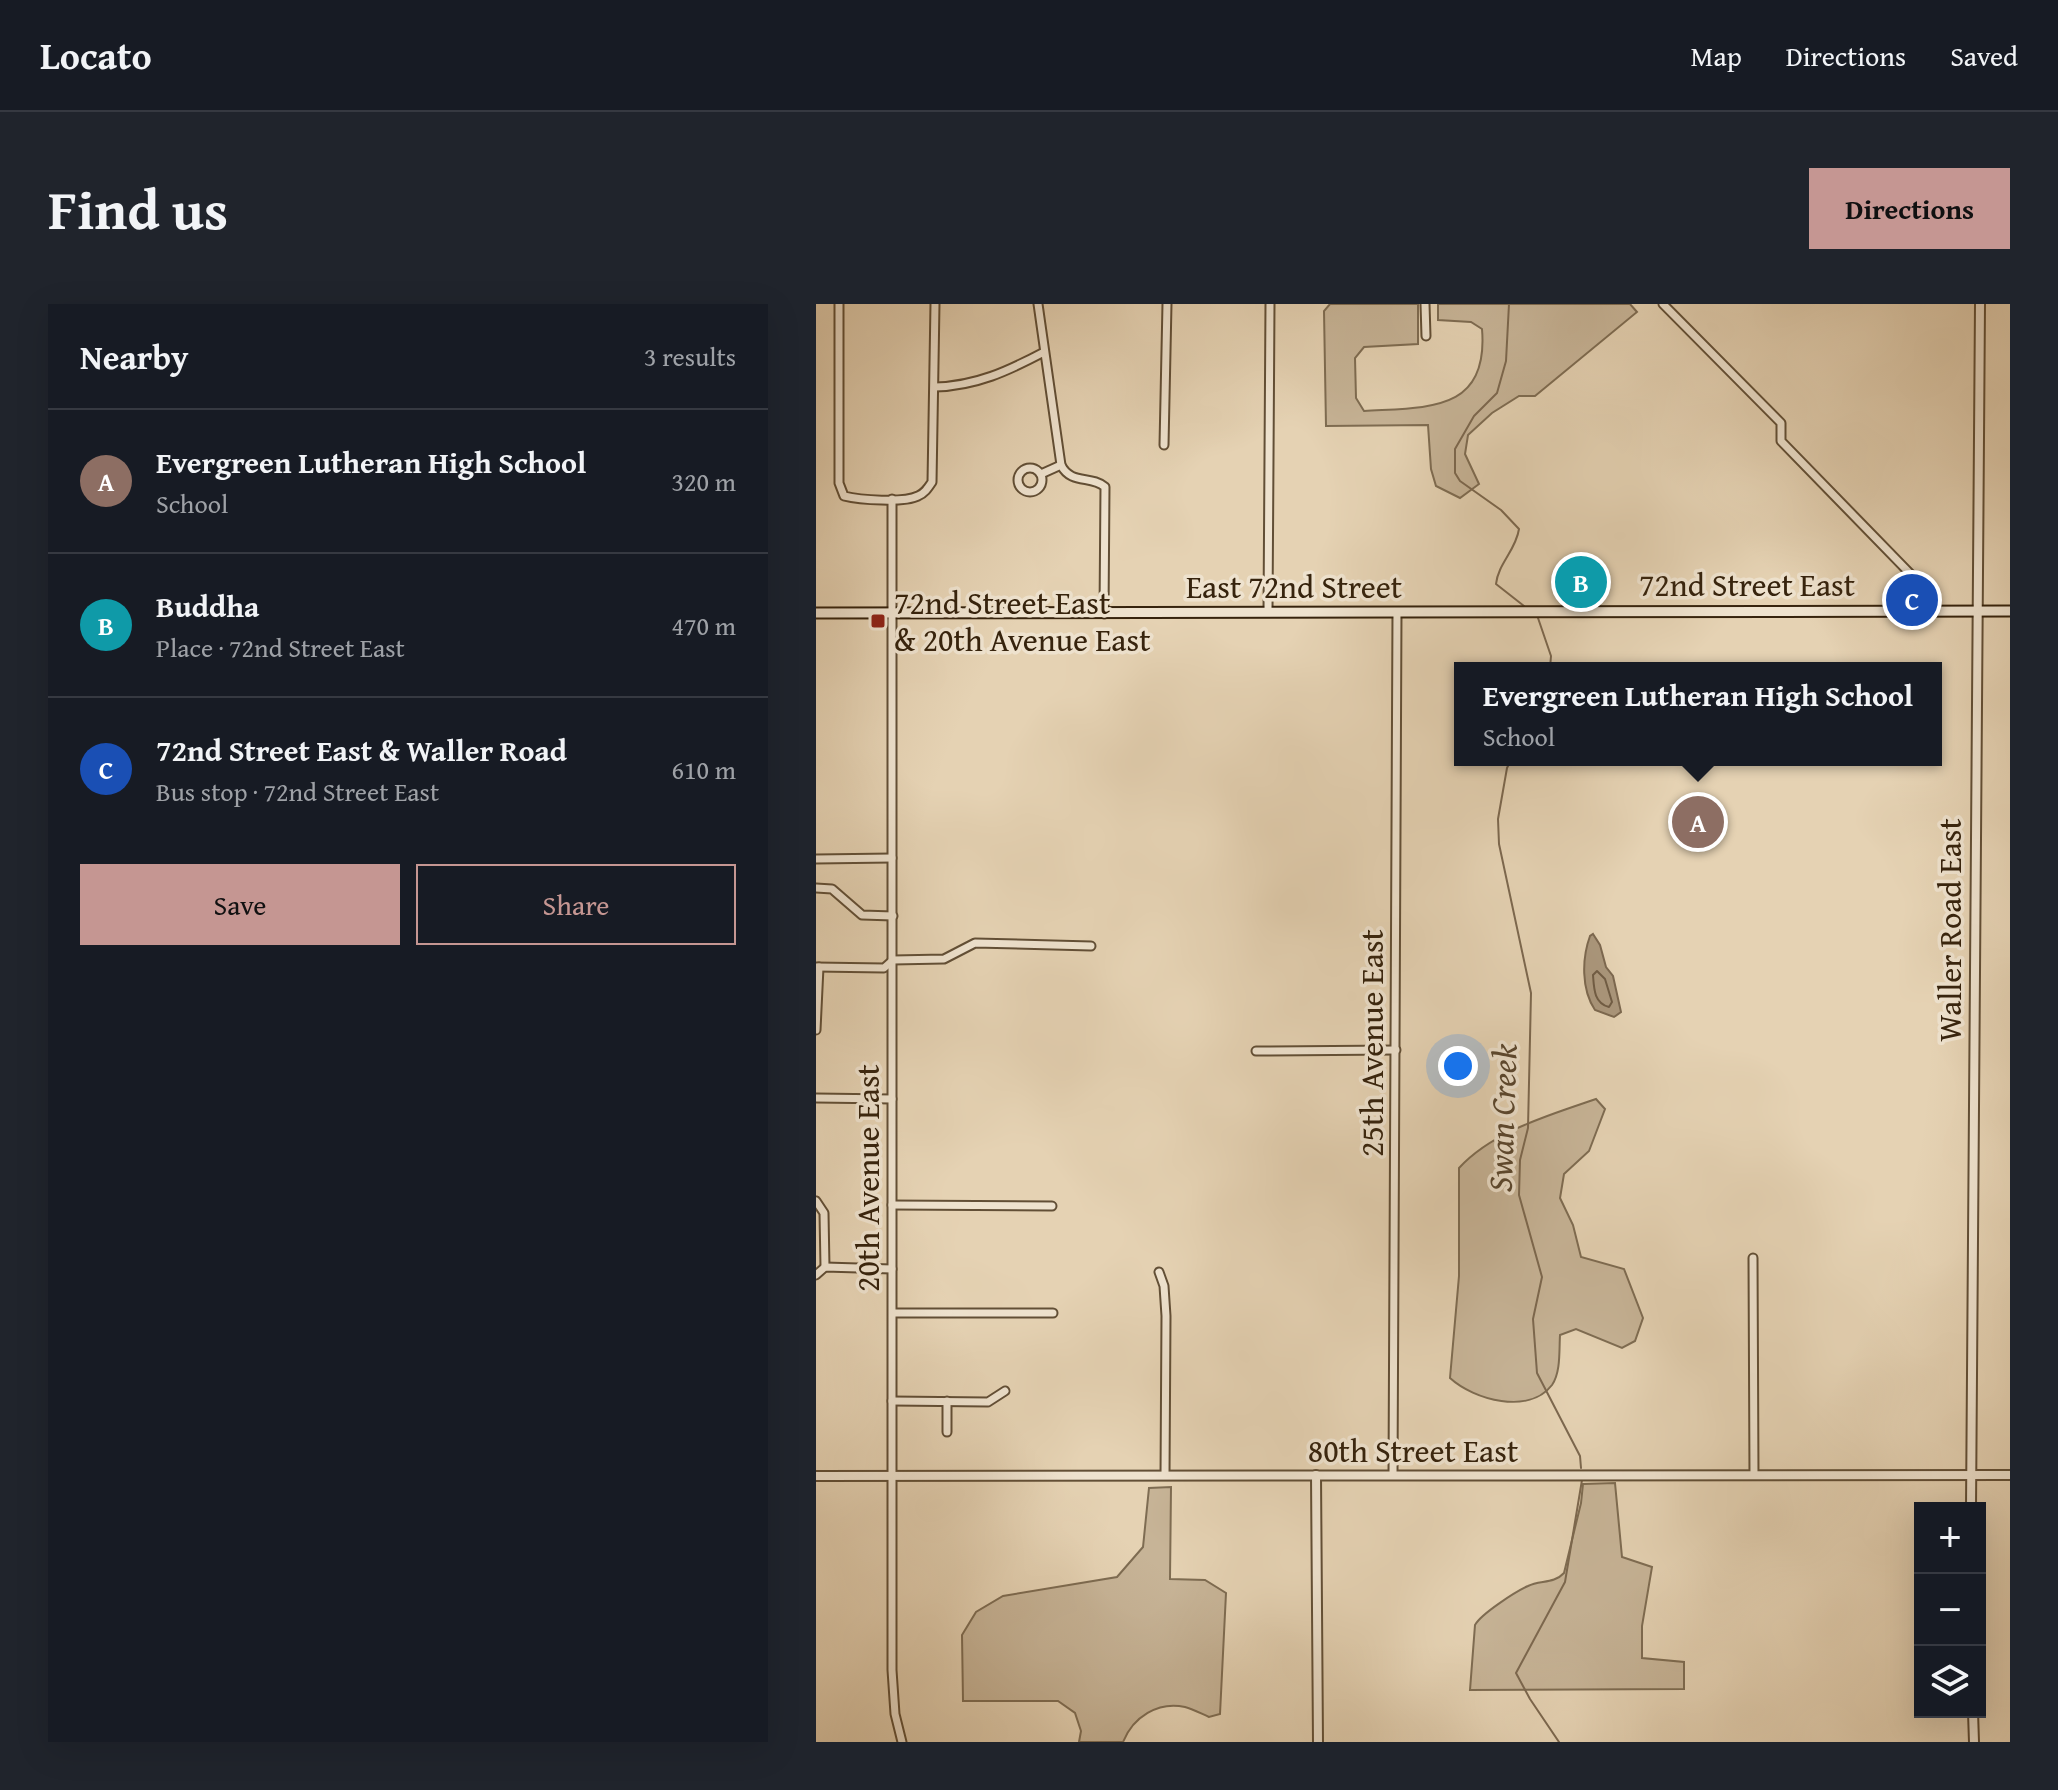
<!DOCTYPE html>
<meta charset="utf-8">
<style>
body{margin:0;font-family:"Gentium Book Plus",serif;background:#20242c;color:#f1f3f6}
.controls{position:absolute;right:24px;bottom:24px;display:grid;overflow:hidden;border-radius:0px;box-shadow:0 8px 32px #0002}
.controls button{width:72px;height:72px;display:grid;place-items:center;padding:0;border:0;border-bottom:2px solid #363941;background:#171b24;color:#f1f3f6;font:40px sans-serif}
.you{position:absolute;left:642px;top:762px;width:28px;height:28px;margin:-20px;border:6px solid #fff;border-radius:50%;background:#1a73e8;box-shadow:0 0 0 12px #1a73e833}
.badge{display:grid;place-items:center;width:52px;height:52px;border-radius:50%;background:#c59692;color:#fff;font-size:26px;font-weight:700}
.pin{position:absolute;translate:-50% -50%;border:4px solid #fff;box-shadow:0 2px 8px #0006}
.popup{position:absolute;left:638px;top:358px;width:488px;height:104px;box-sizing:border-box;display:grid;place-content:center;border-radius:0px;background:#171b24;filter:drop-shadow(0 2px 6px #0005);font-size:26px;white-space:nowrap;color:#9ea1a6}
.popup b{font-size:30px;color:#f1f3f6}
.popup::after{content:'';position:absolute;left:50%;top:100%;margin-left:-16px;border:16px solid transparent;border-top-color:#171b24}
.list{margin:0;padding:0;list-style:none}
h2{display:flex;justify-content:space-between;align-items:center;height:104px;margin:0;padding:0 32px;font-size:34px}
h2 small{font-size:26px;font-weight:400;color:#9ea1a6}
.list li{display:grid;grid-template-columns:52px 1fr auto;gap:24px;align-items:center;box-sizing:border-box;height:144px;padding:0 32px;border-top:2px solid #363941}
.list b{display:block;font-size:30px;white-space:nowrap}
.list p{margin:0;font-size:26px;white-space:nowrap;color:#9ea1a6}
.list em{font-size:26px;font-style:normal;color:#9ea1a6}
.actions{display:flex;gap:16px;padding:24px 32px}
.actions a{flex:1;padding:18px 0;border:2px solid #c59692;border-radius:0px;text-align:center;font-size:28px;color:#c59692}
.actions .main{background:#c59692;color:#111}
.icon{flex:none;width:44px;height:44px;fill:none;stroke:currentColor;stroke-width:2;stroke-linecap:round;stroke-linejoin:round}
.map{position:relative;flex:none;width:1194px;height:1438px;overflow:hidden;border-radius:0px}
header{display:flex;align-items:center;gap:48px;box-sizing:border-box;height:112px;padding:0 40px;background:#171b24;border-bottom:2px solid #363941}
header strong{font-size:38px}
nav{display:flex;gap:44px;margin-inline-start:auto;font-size:28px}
.intro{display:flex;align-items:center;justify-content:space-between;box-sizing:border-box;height:192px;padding:0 48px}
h1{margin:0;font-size:56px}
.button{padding:20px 36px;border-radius:0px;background:#c59692;color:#111;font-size:28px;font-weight:700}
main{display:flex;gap:48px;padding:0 48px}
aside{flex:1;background:#171b24;border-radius:0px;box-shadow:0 8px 32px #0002}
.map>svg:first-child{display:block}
.green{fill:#c7b497;stroke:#7e6c52;stroke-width:2}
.water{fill:#aa967b;stroke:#7c684f;stroke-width:2}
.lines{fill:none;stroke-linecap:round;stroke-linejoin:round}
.shore{stroke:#705c44;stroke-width:2}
.stream{stroke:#7c684f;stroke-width:2}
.minor-casing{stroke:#624f36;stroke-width:11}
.tertiary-casing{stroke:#624f36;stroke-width:12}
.secondary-casing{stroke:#36230d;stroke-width:13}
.minor{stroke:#eee2ce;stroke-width:7}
.tertiary{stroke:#eee2ce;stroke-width:8}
.secondary{stroke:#eee2ce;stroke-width:9}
.poi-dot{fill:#8f2418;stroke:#eee2ce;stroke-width:3}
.labels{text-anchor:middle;stroke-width:7;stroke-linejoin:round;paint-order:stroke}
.street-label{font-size:32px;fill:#36230d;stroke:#eee2ce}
.poi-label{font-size:32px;fill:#36230d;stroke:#eee2ce;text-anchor:start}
.water-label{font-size:34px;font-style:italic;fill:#59462e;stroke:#eee2ce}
</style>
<header>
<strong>Locato</strong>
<nav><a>Map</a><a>Directions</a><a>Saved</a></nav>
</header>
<div class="intro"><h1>Find us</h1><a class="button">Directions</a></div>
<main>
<aside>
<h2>Nearby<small>3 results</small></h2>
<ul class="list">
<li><span class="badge" style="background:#8d6e63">A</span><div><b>Evergreen Lutheran High School</b><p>School</p></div><em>320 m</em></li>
<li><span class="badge" style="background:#0f9aa8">B</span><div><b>Buddha</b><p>Place · 72nd Street East</p></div><em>470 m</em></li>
<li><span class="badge" style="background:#1a4fb4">C</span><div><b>72nd Street East &amp; Waller Road</b><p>Bus stop · 72nd Street East</p></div><em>610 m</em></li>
</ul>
<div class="actions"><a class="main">Save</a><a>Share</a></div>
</aside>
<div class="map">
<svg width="1194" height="1438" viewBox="0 0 1194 1438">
<rect width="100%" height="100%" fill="#e5d2b3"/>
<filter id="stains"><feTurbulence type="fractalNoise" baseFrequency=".0025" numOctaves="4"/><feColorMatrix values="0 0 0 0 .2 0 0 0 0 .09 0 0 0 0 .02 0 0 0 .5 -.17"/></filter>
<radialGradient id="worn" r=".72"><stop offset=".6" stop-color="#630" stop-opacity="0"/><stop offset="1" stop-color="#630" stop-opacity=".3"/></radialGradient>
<!-- green -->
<g class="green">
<path d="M 514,0 L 602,0 L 602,40 L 548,43 L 539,54 L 540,94 L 548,107 C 611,103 673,109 666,25 L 655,18 L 622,16 L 622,0 L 814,0 L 821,8 L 719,92 L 703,92 L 676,109 L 652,131 L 649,150 L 663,180 L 644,194 L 620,182 L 615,165 L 612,121 L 510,122 L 508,7 Z"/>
<path d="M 780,795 L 789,805 L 773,847 L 748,870 L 744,894 L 757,921 L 765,953 L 808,965 L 827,1014 L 819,1037 L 806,1044 L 760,1025 L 744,1031 C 743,1046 745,1068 736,1081 C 713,1111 658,1096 634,1074 L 643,972 L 643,864 C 677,827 734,811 780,795 Z"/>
<path d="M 799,1179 L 806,1253 L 836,1263 L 826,1322 L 826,1354 L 868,1358 L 868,1385 L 654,1386 L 659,1321 C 665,1310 699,1288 712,1282 C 724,1276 738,1280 748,1269 L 765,1199 L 767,1180 Z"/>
<path d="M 355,1183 L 354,1275 L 389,1276 L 410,1289 L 404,1410 L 393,1413 C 386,1410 377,1405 369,1403 C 342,1397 317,1413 307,1438 L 263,1438 L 265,1427 L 259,1409 L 242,1397 L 147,1397 L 146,1331 L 160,1308 L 187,1292 L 301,1273 L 327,1243 L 333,1184 Z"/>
</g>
<!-- water -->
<path class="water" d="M 777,630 L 784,641 L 790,663 L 797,672 L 805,708 L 798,713 L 779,706 C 765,685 766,654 774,632 Z"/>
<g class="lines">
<!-- shore -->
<path class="shore" d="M 781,667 L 789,675 L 796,698 L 793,703 C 778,699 778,685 777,671 Z"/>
<!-- stream -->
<g class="stream">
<path d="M 693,0 L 690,57 L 681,89 L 658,112 L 639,145 L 639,169 L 644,177 L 685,206 L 703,225 C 700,246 682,260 680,280 L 708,302"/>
<polyline points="722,314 735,352 734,364"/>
<polyline points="695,456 691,464 682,515 683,540 715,689 712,824 704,856 703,891 726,973 717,1015 721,1069 764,1152 765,1164"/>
<polyline points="743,1438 714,1395 700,1369 749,1278 766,1176"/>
</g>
<!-- minor casing -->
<g class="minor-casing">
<g id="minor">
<path d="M 23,0 L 23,179 L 28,192 C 44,196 88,199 102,192 C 109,189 112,184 116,178 L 119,0"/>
<path d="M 222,0 L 245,161 C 255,181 275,171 289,183 L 288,310"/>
<polyline points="609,0 610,32"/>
<polyline points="847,0 965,119 965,137 1113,289 1121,307"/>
<path d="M 119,83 C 160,82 192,67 228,48"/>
<polyline points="348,141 351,0"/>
<circle cx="214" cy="176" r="12"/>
<polyline points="225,170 245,161"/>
<polyline points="76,195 76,1366 79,1410 86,1438"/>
<polyline points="452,308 454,0"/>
<polyline points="0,555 76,554"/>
<polyline points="0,584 16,585 46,611 77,612"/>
<polyline points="0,663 68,664 77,656 128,655 159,639 275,642"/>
<polyline points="0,726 3,663"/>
<polyline points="440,747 580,746"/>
<polyline points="0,794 76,795"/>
<polyline points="0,897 8,909 9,963"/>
<polyline points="76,901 236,902"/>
<polyline points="937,954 938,1171"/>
<polyline points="343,968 348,982 350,1012 349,1171"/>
<polyline points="0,971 9,963 76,965"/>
<polyline points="77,1009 237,1009"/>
<polyline points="76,1097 172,1098 189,1087"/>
<polyline points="131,1097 131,1128"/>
<polyline points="577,1171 581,308"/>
</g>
</g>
<!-- tertiary casing -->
<g class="tertiary-casing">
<g id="tertiary">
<polyline points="500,1171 502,1438"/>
<polyline points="0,1172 1194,1171"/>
<polyline points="1155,1204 1164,0"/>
<polyline points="1157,1408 1158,1438"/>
</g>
</g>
<!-- secondary casing -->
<g class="secondary-casing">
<polyline id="secondary" points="0,309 1194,307"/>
</g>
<!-- minor -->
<use href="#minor" class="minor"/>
<!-- tertiary -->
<use href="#tertiary" class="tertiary"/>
<!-- secondary -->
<use href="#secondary" class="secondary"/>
</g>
<!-- markers -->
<rect class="poi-dot" x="54" y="309" width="16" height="16" rx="4"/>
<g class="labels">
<!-- street labels -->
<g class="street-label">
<text x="931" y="292">72nd Street East</text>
<text x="478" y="294">East 72nd Street</text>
<text transform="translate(1134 626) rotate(-90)" y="11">Waller Road East</text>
<text transform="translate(556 739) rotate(-90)" y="11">25th Avenue East</text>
<text transform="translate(52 874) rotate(-90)" y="11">20th Avenue East</text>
<text x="597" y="1158">80th Street East</text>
</g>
<!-- poi labels -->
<g class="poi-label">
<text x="78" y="310">72nd Street East<tspan x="78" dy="37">&amp; 20th Avenue East</tspan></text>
</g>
<!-- water labels -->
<g class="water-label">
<text transform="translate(686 814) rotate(-88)" y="12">Swan Creek</text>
</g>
</g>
<rect width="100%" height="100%" filter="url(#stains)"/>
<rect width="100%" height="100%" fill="url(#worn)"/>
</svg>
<div class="controls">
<button>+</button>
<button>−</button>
<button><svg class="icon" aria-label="layers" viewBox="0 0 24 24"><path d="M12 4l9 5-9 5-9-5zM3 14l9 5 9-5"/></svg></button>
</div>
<div class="you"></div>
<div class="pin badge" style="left:882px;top:518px;background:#8d6e63">A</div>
<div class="popup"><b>Evergreen Lutheran High School</b>School</div>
<div class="pin badge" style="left:765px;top:278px;background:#0f9aa8">B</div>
<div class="pin badge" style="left:1096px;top:296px;background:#1a4fb4">C</div>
</div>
</main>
